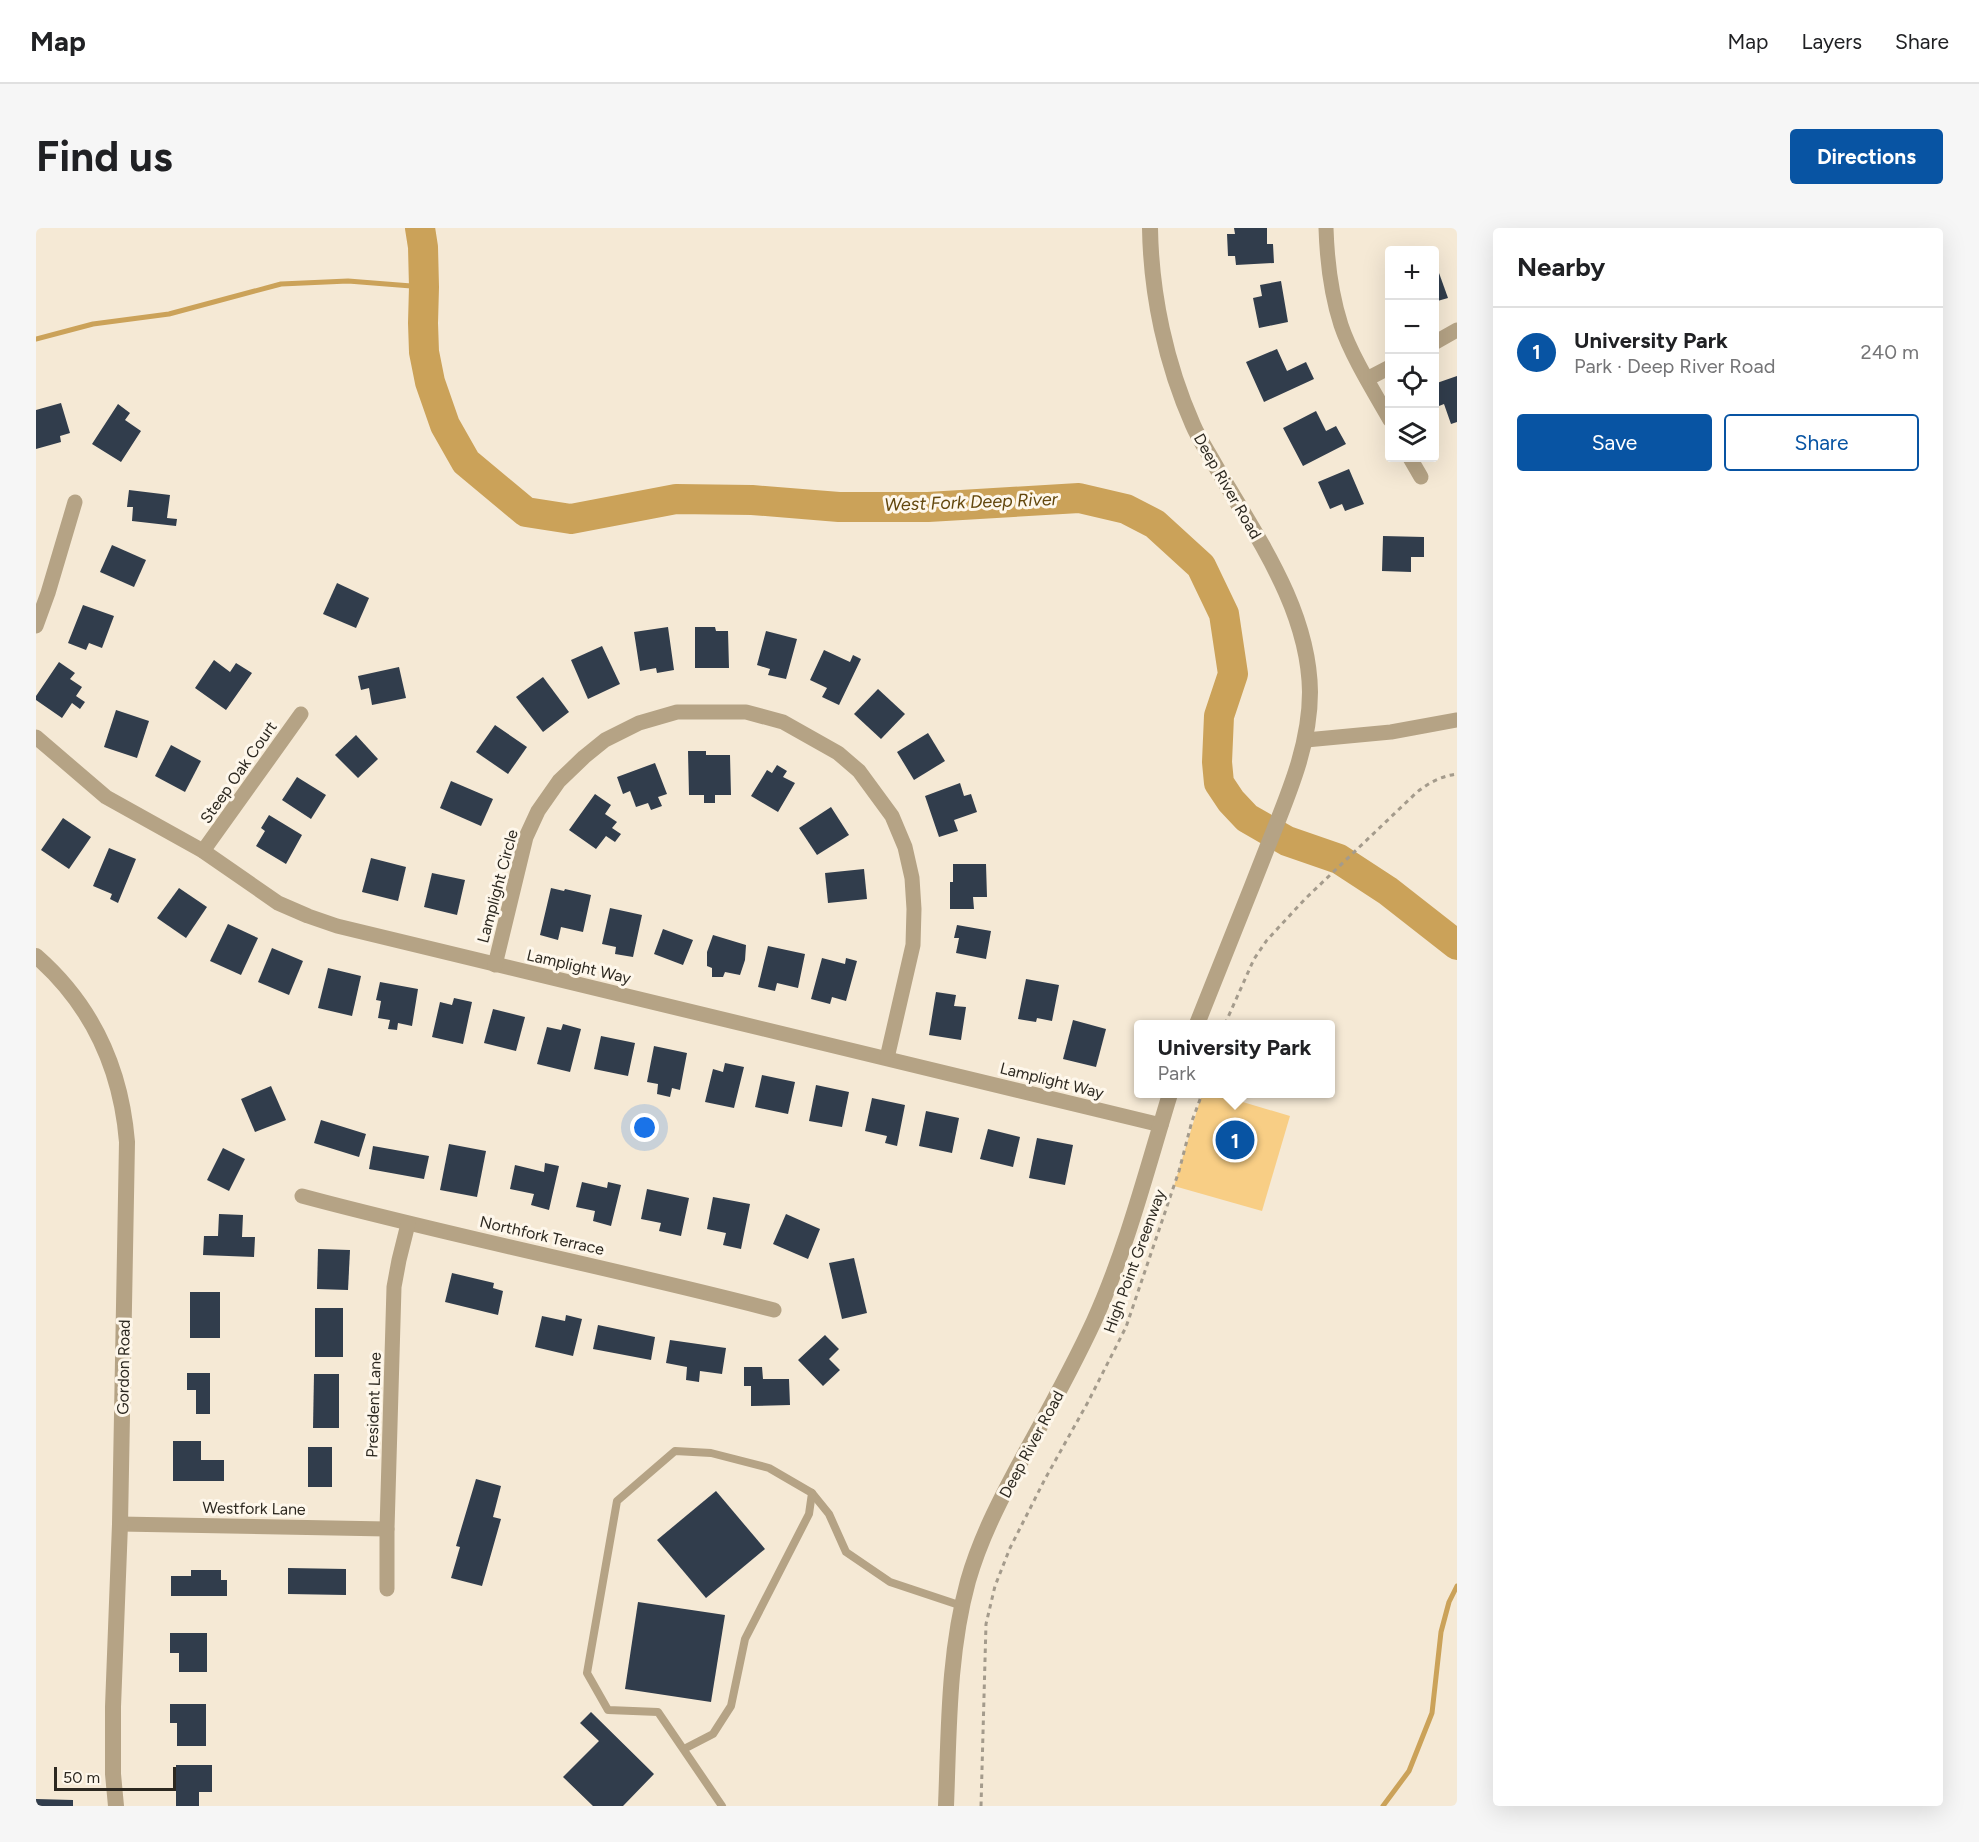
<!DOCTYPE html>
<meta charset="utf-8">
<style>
body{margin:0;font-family:Figtree,sans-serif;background:#f6f6f6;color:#202124}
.controls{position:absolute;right:18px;top:18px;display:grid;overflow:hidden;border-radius:6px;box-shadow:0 6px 24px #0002}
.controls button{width:54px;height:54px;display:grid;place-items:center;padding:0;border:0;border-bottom:2px solid #e0e0e0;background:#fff;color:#202124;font:30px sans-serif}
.scale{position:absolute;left:18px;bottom:15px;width:122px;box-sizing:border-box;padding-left:6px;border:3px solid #2c2820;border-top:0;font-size:16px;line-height:21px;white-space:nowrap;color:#2c2820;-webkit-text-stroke:4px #fef7eb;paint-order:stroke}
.you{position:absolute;left:609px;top:900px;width:21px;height:21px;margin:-15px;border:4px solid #fff;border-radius:50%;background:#1a73e8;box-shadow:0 0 0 9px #1a73e833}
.badge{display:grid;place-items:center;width:39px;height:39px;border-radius:50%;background:#0854a3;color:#fff;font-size:20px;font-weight:700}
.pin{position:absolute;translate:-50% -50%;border:3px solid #fff;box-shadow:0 2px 6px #0006}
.popup{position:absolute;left:1098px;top:792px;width:201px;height:78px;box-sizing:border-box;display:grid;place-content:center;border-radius:6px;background:#fff;filter:drop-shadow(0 2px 4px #0005);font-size:20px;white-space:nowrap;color:#757577}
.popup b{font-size:22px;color:#202124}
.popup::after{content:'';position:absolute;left:50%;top:100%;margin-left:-12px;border:12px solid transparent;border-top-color:#fff}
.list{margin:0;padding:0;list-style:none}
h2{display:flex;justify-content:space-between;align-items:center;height:78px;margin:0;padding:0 24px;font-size:26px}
h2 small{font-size:20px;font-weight:400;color:#757577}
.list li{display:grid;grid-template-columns:39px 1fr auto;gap:18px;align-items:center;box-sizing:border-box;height:90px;padding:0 24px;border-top:2px solid #e0e0e0}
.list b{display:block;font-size:22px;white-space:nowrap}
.list p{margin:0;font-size:20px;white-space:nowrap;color:#757577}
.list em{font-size:20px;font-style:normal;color:#757577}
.actions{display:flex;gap:12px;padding:18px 24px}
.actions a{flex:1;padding:14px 0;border:2px solid #0854a3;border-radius:6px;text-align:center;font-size:21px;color:#0854a3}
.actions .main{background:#0854a3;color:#fff}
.icon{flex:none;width:33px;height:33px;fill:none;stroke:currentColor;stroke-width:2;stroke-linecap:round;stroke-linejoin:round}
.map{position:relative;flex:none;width:1421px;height:1578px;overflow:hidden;border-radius:6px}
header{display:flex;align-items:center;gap:36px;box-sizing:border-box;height:84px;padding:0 30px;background:#fff;border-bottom:2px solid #e0e0e0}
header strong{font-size:28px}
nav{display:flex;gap:33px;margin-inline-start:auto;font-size:21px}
.intro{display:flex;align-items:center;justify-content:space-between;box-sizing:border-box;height:144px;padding:0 36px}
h1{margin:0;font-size:42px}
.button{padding:15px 27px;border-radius:6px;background:#0854a3;color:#fff;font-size:21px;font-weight:700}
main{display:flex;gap:36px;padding:0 36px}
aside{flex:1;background:#fff;border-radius:6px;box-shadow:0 6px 24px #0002}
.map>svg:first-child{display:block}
.green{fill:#f8ce85}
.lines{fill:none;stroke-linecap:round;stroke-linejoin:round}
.stream{stroke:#cba259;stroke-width:5}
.river{stroke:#cba259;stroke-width:30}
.building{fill:#313d4c}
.path{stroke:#a49b8c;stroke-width:3;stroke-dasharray:4.5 4.5;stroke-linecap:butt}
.service{stroke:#b5a385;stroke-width:8}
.minor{stroke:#b5a385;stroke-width:15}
.tertiary{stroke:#b5a385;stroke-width:16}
.labels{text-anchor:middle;stroke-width:6;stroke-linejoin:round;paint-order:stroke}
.street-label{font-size:16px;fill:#2c2820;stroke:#fef7eb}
.water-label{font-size:18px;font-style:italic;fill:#63470d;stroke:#fef7eb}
</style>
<header>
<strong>Map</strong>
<nav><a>Map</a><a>Layers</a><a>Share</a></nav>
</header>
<div class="intro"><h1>Find us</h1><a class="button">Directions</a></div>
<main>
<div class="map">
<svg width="1421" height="1578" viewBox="0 0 1421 1578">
<rect width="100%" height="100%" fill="#f5e9d5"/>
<!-- green -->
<polygon class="green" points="1166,866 1180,866 1254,888 1226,983 1138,958"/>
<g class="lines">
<!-- stream -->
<g class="stream">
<polyline points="0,111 57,96 133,86 245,56 312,53 388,59"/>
<polyline points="1347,1578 1373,1543 1396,1485 1405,1404 1413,1374 1421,1358"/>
</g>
<!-- river -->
<polyline class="river" points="384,0 387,19 388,59 387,95 388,124 394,154 409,197 430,234 490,284 535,291 640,271 716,272 803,279 892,279 1043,270 1090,281 1119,296 1165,338 1188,386 1197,446 1183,488 1181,534 1183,555 1195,573 1211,590 1251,613 1303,631 1352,663 1421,717"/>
</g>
<!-- building -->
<g class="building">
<polygon points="1198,0 1231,0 1231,16 1237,16 1238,35 1200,37 1199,28 1192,28 1191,6 1199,6"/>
<polygon points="1398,31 1412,70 1398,74"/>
<polygon points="1245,53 1252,94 1223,100 1217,70 1226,68 1224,57"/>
<polygon points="1241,121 1251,143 1270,134 1278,151 1228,174 1210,134"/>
<polygon points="1421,148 1421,194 1415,196 1408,176 1398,180 1398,156"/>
<polygon points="25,175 34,205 24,208 25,214 0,221 0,182"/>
<polygon points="82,176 94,185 89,192 105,203 85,234 56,216"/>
<polygon points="1280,183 1290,203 1300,198 1310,216 1267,238 1247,200"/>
<polygon points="1313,241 1328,276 1309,283 1306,276 1294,281 1282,254"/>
<polygon points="93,262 134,267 131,290 141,291 140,298 96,293 97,279 91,279"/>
<polygon points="1347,308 1388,309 1388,329 1375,329 1375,344 1346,343"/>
<polygon points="76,317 110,332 98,359 64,344"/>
<polygon points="301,355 333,370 320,400 287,386"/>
<polygon points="47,377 78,388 66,420 53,415 50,422 32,415"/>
<polygon points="632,399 638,442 621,445 620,440 604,443 598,404"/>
<polygon points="659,399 679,399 680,403 692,403 693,440 659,440"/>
<polygon points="730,403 761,411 750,451 732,447 734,441 721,437"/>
<polygon points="566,418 584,456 552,471 535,432"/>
<polygon points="788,422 814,434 817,427 825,431 803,477 786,469 791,460 774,452"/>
<polygon points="178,432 194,444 200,435 216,445 190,482 159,460"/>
<polygon points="23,434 39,445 34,451 46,459 40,468 49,474 44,481 36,475 26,490 0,472 0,468"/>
<polygon points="363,439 370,470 336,477 333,460 325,462 322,448"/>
<polygon points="507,449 533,484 507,504 480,469"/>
<polygon points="842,461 869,486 845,511 818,486"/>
<polygon points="80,482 113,493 101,530 68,519"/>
<polygon points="459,497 491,519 472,546 440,524"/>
<polygon points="892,505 909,533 878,552 861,524"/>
<polygon points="320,507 342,531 322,550 299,527"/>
<polygon points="135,517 165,533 149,564 119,548"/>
<polygon points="652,523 670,523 670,527 694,527 695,567 679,567 679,575 668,575 668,567 653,567"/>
<polygon points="619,535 631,566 622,569 626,578 615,582 612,575 600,579 594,563 587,566 581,549"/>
<polygon points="741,537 751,543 747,549 759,555 742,584 715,568 731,542 736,545"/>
<polygon points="261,549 290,567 275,591 246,572"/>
<polygon points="415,553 457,571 445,598 404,580"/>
<polygon points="924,555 928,568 935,566 941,584 918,592 922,603 903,609 889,568"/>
<polygon points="559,566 575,577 569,586 581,594 576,600 585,606 579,614 570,608 560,621 533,602"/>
<polygon points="795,579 813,607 781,627 763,600"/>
<polygon points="233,587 266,607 250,636 220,618 229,603 225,600"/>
<polygon points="27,590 55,609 33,641 5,622"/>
<polygon points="73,620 100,631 82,675 74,671 76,666 57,658"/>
<polygon points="335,630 370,639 362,673 326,664"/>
<polygon points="917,636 950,636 951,669 937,669 938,681 914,681 914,654 917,654"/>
<polygon points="828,641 831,671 792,675 789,645"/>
<polygon points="396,645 429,652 421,687 388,679"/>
<polygon points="143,660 171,679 150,710 121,690"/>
<polygon points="515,660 528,663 529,661 555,667 547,704 525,699 522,712 504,707"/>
<polygon points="574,680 606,687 597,729 579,726 580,719 566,716"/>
<polygon points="192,696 222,710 205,747 174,733"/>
<polygon points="921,697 955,703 950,731 920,725 923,710 918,710"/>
<polygon points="627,701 657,712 647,737 618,726"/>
<polygon points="677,707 710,717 709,732 704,747 689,744 687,749 676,749 676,740 671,738 671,724"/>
<polygon points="732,718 769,726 762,760 741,755 739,763 722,759"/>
<polygon points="236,720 267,733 253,767 222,754"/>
<polygon points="786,730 809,736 810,730 821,733 810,773 796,769 794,776 775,771"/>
<polygon points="292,740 325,748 316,788 282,780"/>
<polygon points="990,751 1023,757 1016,793 1001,790 1000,794 982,791"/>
<polygon points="344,754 382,761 376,798 362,795 361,802 352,801 354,792 342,790 345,773 340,772"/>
<polygon points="900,764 920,767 918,778 930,779 925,812 893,807"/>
<polygon points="418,770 436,774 427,816 396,809 404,774 416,777"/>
<polygon points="457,781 489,789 480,823 448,815"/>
<polygon points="1037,792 1070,801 1060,839 1027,831"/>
<polygon points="527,796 545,801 534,844 501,836 511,799 525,802"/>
<polygon points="565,808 599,815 592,848 558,841"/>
<polygon points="618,818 651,825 644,862 636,860 634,869 621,866 622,856 611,854"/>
<polygon points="689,835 708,839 698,880 669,874 677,841 687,844"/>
<polygon points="726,847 759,854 752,886 719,879"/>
<polygon points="780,857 813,864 806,899 773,893"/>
<polygon points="235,858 250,892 219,904 205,871"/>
<polygon points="836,870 869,877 861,918 849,915 851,908 829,903"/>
<polygon points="890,883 923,890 916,925 883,918"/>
<polygon points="285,892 330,906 323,929 278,915"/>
<polygon points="952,901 984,909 977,939 944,931"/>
<polygon points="1001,910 1037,917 1029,957 993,950"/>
<polygon points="413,916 450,923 441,969 404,962"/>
<polygon points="337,918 393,928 388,951 333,941"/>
<polygon points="187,920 209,931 193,963 171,952"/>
<polygon points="509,935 523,938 513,982 495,977 498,966 474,961 479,937 508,944"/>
<polygon points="546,954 571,960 572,954 585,957 575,998 557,993 559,983 540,979"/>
<polygon points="611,961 653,970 645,1008 623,1003 625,995 605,991"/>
<polygon points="677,969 714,976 705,1021 687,1017 690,1005 671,1001"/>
<polygon points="183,986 207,987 206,1009 219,1009 218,1029 167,1027 168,1008 182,1008"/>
<polygon points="750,986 784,1001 772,1031 737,1016"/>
<polygon points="282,1021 314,1022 312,1062 281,1061"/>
<polygon points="818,1030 831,1085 806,1091 793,1035"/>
<polygon points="416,1045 458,1055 457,1060 467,1063 462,1087 409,1074"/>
<rect x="154" y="1064" width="30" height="46"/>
<rect x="279" y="1080" width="28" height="49"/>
<polygon points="530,1087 546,1091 537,1128 499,1119 506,1088 529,1093"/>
<polygon points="562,1097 619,1109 615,1132 557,1121"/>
<polygon points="789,1107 803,1121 793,1131 804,1142 787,1158 762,1132"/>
<polygon points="634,1112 690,1120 686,1146 664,1143 663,1154 650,1152 651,1139 630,1135"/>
<polygon points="708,1139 726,1139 727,1151 753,1151 754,1177 715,1178 715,1158 708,1158"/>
<polygon points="151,1145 174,1145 174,1186 160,1186 160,1162 151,1162"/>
<polygon points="278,1146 303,1146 303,1200 277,1200"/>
<polygon points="137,1213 165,1213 165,1232 188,1232 188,1253 137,1253"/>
<rect x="272" y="1219" width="24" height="40"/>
<polygon points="440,1251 465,1258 457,1289 465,1291 446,1358 415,1350 424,1319 420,1318"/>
<polygon points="680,1263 729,1321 670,1370 621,1312"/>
<polygon points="252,1340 310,1341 310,1367 252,1366"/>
<polygon points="155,1342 185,1342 185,1352 191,1352 191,1368 135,1368 135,1348 155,1348"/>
<polygon points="602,1374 689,1387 675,1474 589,1461"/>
<polygon points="134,1405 171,1405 171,1444 143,1444 143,1425 134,1425"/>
<polygon points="134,1476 170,1476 170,1518 141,1518 141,1495 134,1495"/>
<polygon points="555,1484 618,1546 587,1578 557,1578 527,1549 563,1513 544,1495"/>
<polygon points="140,1537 176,1537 176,1564 163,1564 163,1578 140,1578"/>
<polygon points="0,1571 37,1572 37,1578 0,1578"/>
</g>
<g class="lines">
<!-- path -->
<g class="path">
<path d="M 1189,796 L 1218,731 L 1231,712 L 1269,671 L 1380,565 C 1392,555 1405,548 1421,546"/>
<polyline points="945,1578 950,1396 959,1358 974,1320 1009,1251 1052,1174 1090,1099 1143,943 1156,893 1166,866"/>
</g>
<!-- service -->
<g class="service">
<polyline points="776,1265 793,1286 810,1324 854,1354 926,1378"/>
<polyline points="648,1521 677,1506 695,1478 709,1411 773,1286 776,1265 733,1240 675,1225 639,1223 581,1273 551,1445 572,1482 622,1484 686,1578"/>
</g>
<!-- minor -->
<g class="minor">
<path d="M 1290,0 C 1291,32 1295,66 1305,97 C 1315,127 1338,164 1354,192"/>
<polyline points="1398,115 1421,102"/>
<polyline points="1331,151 1354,139"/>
<polyline points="1374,230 1385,249"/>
<polyline points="0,398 12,365 39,274"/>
<polyline points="0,509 70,569 167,623 242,675 272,688 301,698 1125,897"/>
<polyline points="1270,512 1355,504 1421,492"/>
<polyline points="167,623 265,486"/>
<polyline points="459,737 490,609 502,583 523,553 548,529 569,512 603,495 641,484 710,484 747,494 802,525 823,543 856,588 869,619 876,650 878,681 877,717 851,830"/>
<path d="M 266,968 C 422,1010 581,1041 738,1082"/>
<polyline points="84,1296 351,1301"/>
<polyline points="351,1361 351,1301 358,1059 363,1032 372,996"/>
</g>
<!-- tertiary -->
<g class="tertiary">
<path d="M 1114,0 C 1115,67 1130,136 1157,197 C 1163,211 1172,224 1179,237 C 1219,307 1273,380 1274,464 C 1274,519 1251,569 1231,620 C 1208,679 1184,738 1161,796"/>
<path d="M 0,728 C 56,777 85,841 91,914 L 84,1296 L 77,1479 L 77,1546 L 80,1578"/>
<path d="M 910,1578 C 913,1503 912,1426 932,1353 C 944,1311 964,1272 985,1233 C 1010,1187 1036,1141 1058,1093 C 1091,1020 1111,941 1134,866"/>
</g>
</g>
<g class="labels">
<!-- street labels -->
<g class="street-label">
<text transform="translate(1192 258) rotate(60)" y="6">Deep River Road</text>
<text transform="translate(202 544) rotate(-55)" y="6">Steep Oak Court</text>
<text transform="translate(461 658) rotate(-75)" y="6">Lamplight Circle</text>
<text transform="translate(543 738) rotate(13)" y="6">Lamplight Way</text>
<text transform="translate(1016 852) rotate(14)" y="6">Lamplight Way</text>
<text transform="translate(506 1007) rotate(13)" y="6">Northfork Terrace</text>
<text transform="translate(1098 1033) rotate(-70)" y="6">High Point Greenway</text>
<text transform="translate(87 1139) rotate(-89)" y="6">Gordon Road</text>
<text transform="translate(337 1177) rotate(-88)" y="6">President Lane</text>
<text transform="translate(995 1216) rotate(-62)" y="6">Deep River Road</text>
<text transform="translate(218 1280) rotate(1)" y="6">Westfork Lane</text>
</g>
<!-- water labels -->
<g class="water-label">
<text transform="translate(935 274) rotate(-2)" y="6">West Fork Deep River</text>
</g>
</g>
</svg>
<div class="controls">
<button>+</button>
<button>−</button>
<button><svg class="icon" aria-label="locate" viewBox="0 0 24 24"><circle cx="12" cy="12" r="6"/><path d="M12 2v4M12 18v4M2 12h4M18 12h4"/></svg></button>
<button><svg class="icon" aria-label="layers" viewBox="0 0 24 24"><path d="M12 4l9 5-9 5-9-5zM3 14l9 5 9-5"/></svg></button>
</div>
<div class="scale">50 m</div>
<div class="you"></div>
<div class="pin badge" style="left:1199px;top:912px">1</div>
<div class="popup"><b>University Park</b>Park</div>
</div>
<aside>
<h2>Nearby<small></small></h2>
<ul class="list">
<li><span class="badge">1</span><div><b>University Park</b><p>Park · Deep River Road</p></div><em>240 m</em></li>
</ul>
<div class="actions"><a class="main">Save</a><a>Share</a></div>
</aside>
</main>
